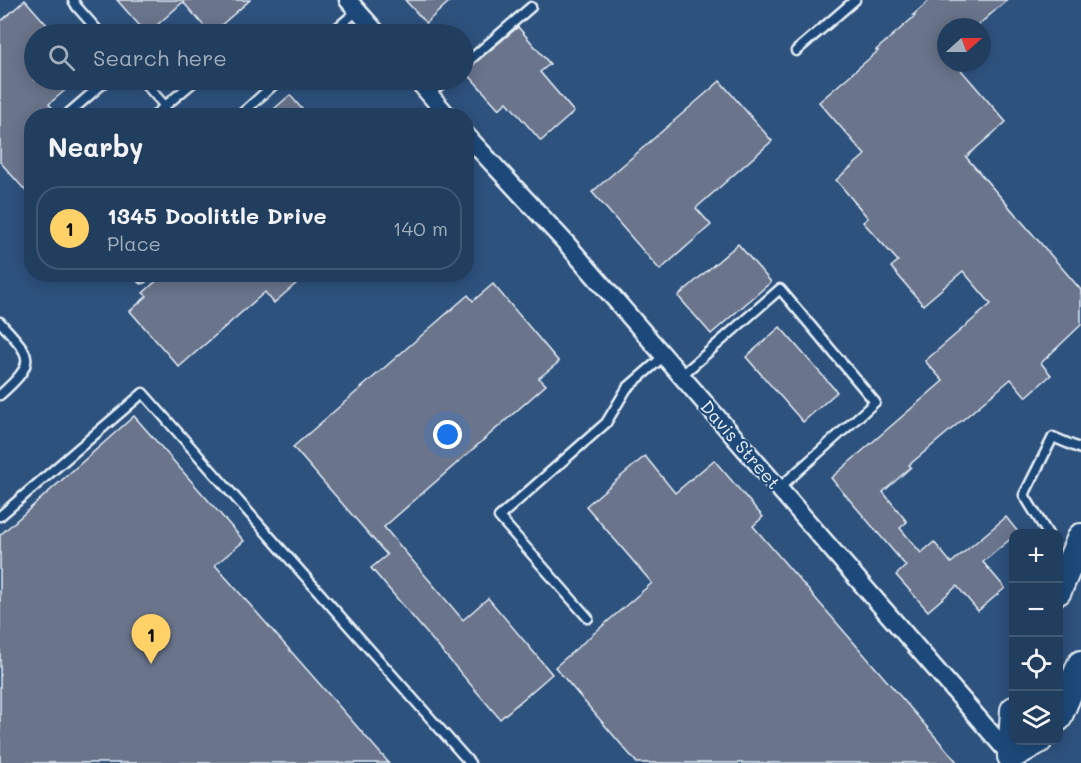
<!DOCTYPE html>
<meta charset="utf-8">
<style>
body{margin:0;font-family:Mali,sans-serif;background:#2a4564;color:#f1f3f6}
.controls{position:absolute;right:18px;bottom:18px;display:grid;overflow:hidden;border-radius:12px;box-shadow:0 3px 15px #0003}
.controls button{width:54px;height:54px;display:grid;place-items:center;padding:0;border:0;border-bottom:2px solid #3f5773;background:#223e5e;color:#f1f3f6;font:30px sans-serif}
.compass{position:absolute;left:937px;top:18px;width:54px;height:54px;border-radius:50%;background:#223e5e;box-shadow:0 3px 15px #0003;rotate:69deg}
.you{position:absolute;left:448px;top:435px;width:21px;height:21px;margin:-15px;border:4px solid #fff;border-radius:50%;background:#1a73e8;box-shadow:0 0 0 9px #1a73e833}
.badge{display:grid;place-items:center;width:39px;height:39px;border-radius:50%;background:#ffd166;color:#111;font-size:20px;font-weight:700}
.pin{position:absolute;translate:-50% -50px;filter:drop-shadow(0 2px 3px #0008)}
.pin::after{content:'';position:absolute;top:32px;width:21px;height:18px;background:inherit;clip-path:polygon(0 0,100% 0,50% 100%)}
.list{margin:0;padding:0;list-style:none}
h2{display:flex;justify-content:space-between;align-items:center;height:78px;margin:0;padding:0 24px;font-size:26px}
h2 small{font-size:20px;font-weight:400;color:#a2aebc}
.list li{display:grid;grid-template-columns:39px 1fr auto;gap:18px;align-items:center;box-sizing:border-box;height:84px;margin:0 12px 12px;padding:0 12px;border:2px solid #3f5773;border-radius:24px}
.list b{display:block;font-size:22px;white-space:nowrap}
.list p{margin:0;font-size:20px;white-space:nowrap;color:#a2aebc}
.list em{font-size:20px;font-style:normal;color:#a2aebc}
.icon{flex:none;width:33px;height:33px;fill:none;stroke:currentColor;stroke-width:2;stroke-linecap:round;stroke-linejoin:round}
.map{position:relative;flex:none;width:1081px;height:763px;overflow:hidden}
.search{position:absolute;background:#223e5e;box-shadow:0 3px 15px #0003;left:24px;top:24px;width:450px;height:66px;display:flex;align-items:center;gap:15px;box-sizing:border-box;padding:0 21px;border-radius:33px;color:#a2aebc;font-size:22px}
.panel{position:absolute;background:#223e5e;box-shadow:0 3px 15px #0003;left:24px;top:108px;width:450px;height:174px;border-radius:24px}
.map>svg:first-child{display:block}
.building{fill:#6b748c;stroke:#e8f1f8;stroke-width:1.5}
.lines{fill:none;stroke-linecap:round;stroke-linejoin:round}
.lane-casing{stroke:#e8f1f8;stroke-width:13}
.street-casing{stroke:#e8f1f8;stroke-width:21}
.primary-casing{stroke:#e8f1f8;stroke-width:30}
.lane{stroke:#1f4a7a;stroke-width:8}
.street{stroke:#1f4a7a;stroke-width:16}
.primary{stroke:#1f4a7a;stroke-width:26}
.labels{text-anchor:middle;stroke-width:4.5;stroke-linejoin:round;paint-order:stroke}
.street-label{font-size:18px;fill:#e8f1f8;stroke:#1f4a7a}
</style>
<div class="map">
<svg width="1081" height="763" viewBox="0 0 1081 763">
<rect width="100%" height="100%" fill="#2e527e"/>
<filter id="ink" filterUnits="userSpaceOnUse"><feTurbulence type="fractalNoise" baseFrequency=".0167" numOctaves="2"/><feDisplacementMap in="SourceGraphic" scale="12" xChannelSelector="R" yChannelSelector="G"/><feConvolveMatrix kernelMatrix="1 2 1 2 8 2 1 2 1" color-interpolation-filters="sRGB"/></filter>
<g filter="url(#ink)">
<!-- building -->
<g class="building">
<polygon points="25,0 55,34 34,34 34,80 77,80 49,104 59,116 32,116 32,198 0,162 0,22"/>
<polygon points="117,0 250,0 211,34 183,2 147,34"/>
<polygon points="405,0 451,0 426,23"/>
<polygon points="930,0 1007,0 976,27 946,27 946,63 955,63 1006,122 966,157 1081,290 1081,325 1041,363 1051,375 1026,397 1011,379 909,465 911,467 883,492 907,522 900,528 921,553 934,542 951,563 1006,517 1018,532 1014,534 1014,536 983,562 1005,588 978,611 957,586 928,611 896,575 906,566 831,478 943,381 925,361 991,304 963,271 923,305 891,267 898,261 863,222 868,218 836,180 865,155 819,102 878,51 876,50 915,16 913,15"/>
<polygon points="518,27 550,64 540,72 574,112 541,141 507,102 499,109 465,71"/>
<polygon points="720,81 772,141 696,208 711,225 660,270 592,192"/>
<polygon points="290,95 308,116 266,116"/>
<polygon points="738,244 771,282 711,334 678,296"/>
<polygon points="164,274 307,274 274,303 265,292 179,367 130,311 147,296 143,293"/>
<polygon points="493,284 559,362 539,378 546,385 384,527 463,620 488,598 552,674 500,719 371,568 387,555 293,447 468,295 473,301"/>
<polygon points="780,327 837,392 803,422 746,357"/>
<polygon points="134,416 244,541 215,565 389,763 0,763 0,535"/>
<polygon points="645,456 675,493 714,460 763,517 753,526 958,763 637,763 555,667 652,583 586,506"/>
</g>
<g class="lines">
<!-- lane casing -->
<g class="lane-casing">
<g id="lane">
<polyline points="73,0 77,7 101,34"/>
<polyline points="248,34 250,33"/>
<polyline points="330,34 357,11"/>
<polyline points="796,51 855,0"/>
<polyline points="464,65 531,7"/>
<polyline points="142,80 165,106 154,116"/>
<polyline points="429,94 446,80"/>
<polyline points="165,106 196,80"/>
<polyline points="69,113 107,80"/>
<polyline points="239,116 279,80"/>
<polyline points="139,274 142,278"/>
<path d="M 0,322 C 32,357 38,361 0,395"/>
<polyline points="681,376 780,289 875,402 778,489"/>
<polyline points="0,516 143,393 470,763"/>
<polyline points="1048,534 1024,495 1053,437 1081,449"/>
<polyline points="588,618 499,517 606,423 627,388 664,356"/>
</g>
</g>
<!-- street casing -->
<g class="street-casing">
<g id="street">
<polyline points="348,0 378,34"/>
<polyline points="417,80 448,116"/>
<polyline points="466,135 566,243 1011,756"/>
</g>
</g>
<!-- primary casing -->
<g class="primary-casing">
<g id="primary">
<polyline points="1058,591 1081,537"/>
<polyline points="1058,718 1081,664"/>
<polyline points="1011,756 1014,710"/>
<polyline points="1011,756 1039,740"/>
</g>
</g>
<!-- lane -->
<use href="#lane" class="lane"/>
<!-- street -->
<use href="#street" class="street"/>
<!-- primary -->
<use href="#primary" class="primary"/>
</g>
</g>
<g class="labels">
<!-- street labels -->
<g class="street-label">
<text transform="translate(740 445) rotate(49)" y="6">Davis Street</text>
</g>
</g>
</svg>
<div class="controls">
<button>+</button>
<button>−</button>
<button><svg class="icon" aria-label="locate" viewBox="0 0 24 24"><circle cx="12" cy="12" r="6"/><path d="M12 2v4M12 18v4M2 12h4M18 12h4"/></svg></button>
<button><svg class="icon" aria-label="layers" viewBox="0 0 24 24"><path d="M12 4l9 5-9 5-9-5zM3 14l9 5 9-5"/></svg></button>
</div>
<svg class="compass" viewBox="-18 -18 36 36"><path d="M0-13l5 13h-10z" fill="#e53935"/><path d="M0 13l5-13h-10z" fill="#a2aebc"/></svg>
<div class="you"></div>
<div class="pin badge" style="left:151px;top:664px">1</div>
<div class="search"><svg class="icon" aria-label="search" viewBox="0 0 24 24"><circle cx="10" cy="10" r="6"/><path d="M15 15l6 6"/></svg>Search here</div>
<section class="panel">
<h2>Nearby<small></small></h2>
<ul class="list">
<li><span class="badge">1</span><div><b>1345 Doolittle Drive</b><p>Place</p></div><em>140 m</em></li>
</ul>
</section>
</div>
